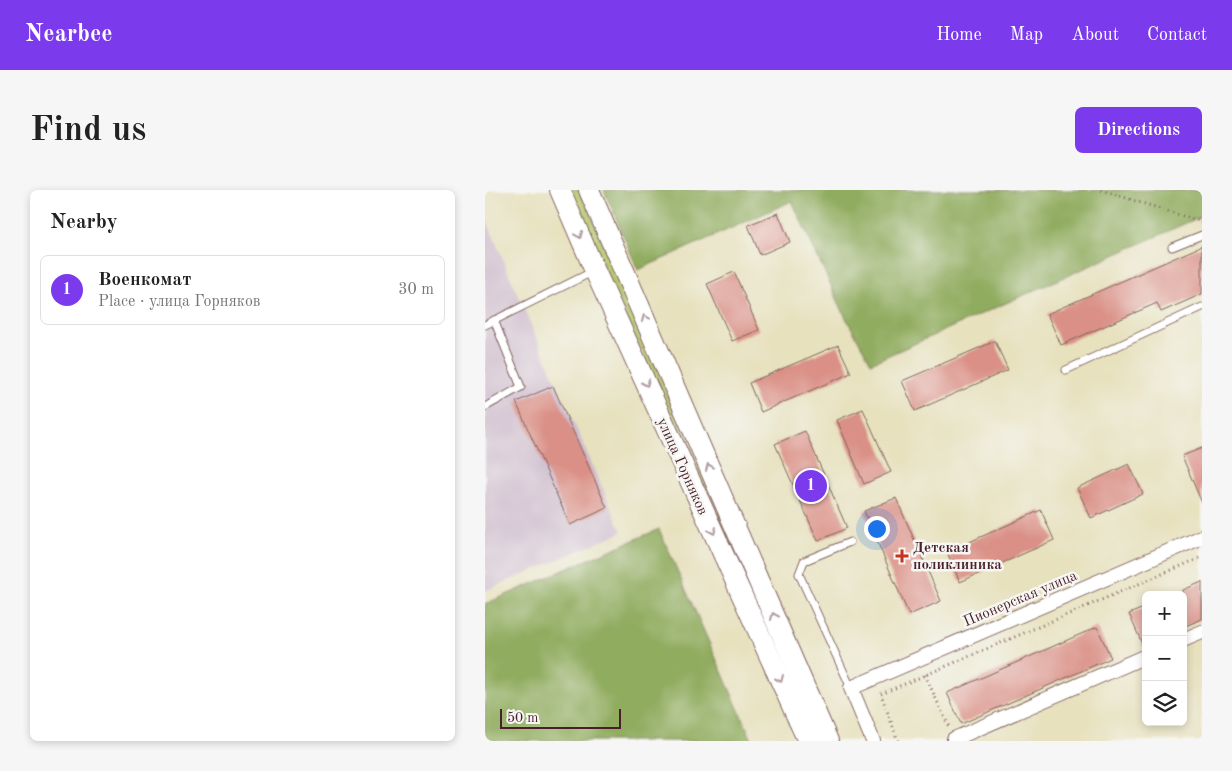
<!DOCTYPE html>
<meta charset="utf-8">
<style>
body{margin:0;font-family:"Old Standard TT",serif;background:#f6f6f6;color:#222}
.controls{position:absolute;right:15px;bottom:15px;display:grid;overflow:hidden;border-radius:8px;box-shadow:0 2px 8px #0003}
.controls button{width:45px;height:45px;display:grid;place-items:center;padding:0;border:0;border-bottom:1px solid #e0e0e0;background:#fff;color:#222;font:25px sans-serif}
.scale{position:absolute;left:15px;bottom:12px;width:121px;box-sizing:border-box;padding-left:5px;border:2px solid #4a1f2b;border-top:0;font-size:14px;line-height:18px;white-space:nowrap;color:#4a1f2b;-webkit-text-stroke:4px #f6f6f2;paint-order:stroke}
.you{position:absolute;left:391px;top:338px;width:18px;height:18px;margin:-12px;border:4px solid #fff;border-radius:50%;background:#1a73e8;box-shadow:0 0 0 8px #1a73e833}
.badge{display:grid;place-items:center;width:32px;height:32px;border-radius:50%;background:#7c3aed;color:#fff;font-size:16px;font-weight:700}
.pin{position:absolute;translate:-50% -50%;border:2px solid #fff;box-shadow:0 1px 5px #0006}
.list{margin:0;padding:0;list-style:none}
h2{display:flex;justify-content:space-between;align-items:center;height:65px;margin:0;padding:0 20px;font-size:21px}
h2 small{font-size:16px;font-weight:400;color:#767676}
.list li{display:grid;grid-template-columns:32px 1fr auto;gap:15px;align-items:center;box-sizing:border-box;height:70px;margin:0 10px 10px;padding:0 10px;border:1px solid #e0e0e0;border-radius:8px}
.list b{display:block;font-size:19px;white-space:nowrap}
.list p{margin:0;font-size:16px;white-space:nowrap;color:#767676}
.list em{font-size:16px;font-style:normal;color:#767676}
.icon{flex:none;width:28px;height:28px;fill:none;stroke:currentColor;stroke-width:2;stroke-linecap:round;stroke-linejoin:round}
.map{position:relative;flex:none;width:717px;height:551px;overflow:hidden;border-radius:8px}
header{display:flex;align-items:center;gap:30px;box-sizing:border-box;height:70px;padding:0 25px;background:#7c3aed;color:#fff}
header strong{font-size:24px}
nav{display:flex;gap:28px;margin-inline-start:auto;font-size:18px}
.intro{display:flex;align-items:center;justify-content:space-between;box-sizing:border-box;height:120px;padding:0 30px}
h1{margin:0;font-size:35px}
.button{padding:12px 22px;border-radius:8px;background:#7c3aed;color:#fff;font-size:18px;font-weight:700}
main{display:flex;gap:30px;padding:0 30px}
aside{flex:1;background:#fff;border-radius:8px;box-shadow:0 2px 8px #0003}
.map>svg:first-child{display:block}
.industrial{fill:#cfbdce}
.green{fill:#b5c76b;stroke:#80734b}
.forest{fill:#90ac5f;stroke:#6d6645}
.building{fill:#da9086}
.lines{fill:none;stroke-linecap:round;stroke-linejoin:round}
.lane-casing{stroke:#81635e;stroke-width:9}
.street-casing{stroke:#81635e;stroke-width:16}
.secondary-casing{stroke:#81635e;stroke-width:22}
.path{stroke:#81635e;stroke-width:3;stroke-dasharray:1 4;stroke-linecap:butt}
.lane{stroke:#fff;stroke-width:7}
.street{stroke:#fff;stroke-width:14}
.secondary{stroke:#fff;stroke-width:20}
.oneway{stroke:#ae9aa0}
.poi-dot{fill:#c8321e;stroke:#f6f6f2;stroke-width:2}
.labels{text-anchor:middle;stroke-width:5;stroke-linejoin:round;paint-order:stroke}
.street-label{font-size:15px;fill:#4a1f2b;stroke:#f6f6f2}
.poi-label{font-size:15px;font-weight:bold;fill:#4a1f2b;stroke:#f6f6f2;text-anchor:start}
</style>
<header>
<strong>Nearbee</strong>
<nav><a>Home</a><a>Map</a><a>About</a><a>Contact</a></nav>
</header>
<div class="intro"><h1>Find us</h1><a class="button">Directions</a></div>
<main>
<aside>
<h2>Nearby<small></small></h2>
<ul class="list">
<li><span class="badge">1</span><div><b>Военкомат</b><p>Place · улица Горняков</p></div><em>30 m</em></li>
</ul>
</aside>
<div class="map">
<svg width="717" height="551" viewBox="0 0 717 551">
<rect width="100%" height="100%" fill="#f6f6f2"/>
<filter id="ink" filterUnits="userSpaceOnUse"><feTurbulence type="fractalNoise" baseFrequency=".02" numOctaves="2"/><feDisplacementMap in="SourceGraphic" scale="10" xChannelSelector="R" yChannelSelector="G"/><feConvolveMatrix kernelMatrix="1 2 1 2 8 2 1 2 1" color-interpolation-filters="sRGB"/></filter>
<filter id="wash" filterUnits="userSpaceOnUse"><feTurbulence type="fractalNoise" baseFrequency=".0096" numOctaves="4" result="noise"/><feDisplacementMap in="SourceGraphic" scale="20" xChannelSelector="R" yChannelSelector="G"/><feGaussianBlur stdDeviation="1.12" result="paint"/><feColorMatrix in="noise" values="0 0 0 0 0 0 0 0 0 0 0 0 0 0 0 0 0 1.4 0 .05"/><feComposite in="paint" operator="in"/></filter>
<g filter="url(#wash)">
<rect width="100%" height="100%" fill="#e7e1be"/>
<!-- industrial -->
<polygon class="industrial" points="0,26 31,101 137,342 0,401"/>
<!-- green -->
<polygon class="green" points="84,0 95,0 333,551"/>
<!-- forest -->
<g class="forest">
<polygon points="119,0 717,0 717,26 386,173 361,128 307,11 153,80"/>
<polygon points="174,339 267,550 263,551 0,551 0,414"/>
</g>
<g id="blocks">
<!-- building -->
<g class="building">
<polygon points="293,23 305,52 275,65 263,35"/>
<polygon points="717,56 717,104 676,122 672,113 576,155 562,124"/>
<polygon points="249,82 274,140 247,151 222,94"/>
<polygon points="510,151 523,180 430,221 417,191"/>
<polygon points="353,155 366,183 276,222 264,193"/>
<polygon points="68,196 122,318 85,335 31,212"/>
<polygon points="378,219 406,282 379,294 352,230"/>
<polygon points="320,241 362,338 333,351 290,254"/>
<polygon points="717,258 717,313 697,266"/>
<polygon points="644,274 658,304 606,328 592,298"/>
<polygon points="411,308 456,411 424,425 379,321"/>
<polygon points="556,320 569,350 475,392 462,362"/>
<polygon points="717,392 717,429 698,437 698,400"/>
<polygon points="661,417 661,457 659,458 644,424"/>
<polygon points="612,437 626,468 476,534 462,503"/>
</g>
</g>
</g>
<g filter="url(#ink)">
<use href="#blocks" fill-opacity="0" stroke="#81635e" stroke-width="1"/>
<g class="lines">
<!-- lane casing -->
<g class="lane-casing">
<g id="lane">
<polyline points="687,57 717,45"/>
<polyline points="0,135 109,81"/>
<polyline points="581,180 717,117"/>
<polyline points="0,217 36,197 9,130"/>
<polyline points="365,352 319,371 314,384 366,498"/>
</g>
</g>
<!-- street casing -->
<g class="street-casing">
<g id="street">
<polyline points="698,450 717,442"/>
<polyline points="388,551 366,498 717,347"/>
<polyline points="470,551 469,549 661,466"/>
</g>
</g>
<!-- secondary casing -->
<g class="secondary-casing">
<g id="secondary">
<polyline points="75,0 110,81 323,551"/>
<polyline points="104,0 343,551"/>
</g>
</g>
<!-- path -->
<g class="path">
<polyline points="616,0 717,32"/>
<polyline points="440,485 464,537"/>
<polyline points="413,551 396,504 717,367"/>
</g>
<!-- lane -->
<use href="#lane" class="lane"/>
<!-- street -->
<use href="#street" class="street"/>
<!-- secondary -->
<use href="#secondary" class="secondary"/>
</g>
<!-- one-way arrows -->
<defs><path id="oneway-chevron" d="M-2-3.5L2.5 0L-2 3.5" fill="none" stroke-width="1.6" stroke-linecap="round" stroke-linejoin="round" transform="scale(1.25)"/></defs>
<g class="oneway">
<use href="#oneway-chevron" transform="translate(94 45) rotate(67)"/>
<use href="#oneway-chevron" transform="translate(160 128) rotate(-113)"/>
<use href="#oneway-chevron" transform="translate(161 193) rotate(66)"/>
<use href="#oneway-chevron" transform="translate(224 277) rotate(-113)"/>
<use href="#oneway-chevron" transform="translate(228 341) rotate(66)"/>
<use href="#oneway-chevron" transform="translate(289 426) rotate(-113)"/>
<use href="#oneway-chevron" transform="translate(295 489) rotate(66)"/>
</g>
</g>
<!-- markers -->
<path class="poi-dot" d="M414.5 358.5h5v5h5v5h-5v5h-5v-5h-5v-5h5z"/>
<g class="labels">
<!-- street labels -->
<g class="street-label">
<text transform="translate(198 276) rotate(66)" y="5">улица Горняков</text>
<text transform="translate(535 408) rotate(-23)" y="5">Пионерская улица</text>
</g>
<!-- poi labels -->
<g class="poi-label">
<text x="428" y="362">Детская<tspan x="428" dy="17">поликлиника</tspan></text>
</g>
</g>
</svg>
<div class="controls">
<button>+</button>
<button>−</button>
<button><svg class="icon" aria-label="layers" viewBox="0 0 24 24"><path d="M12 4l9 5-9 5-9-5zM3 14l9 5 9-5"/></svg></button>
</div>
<div class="scale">50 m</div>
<div class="you"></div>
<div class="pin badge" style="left:326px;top:296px">1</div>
</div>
</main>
